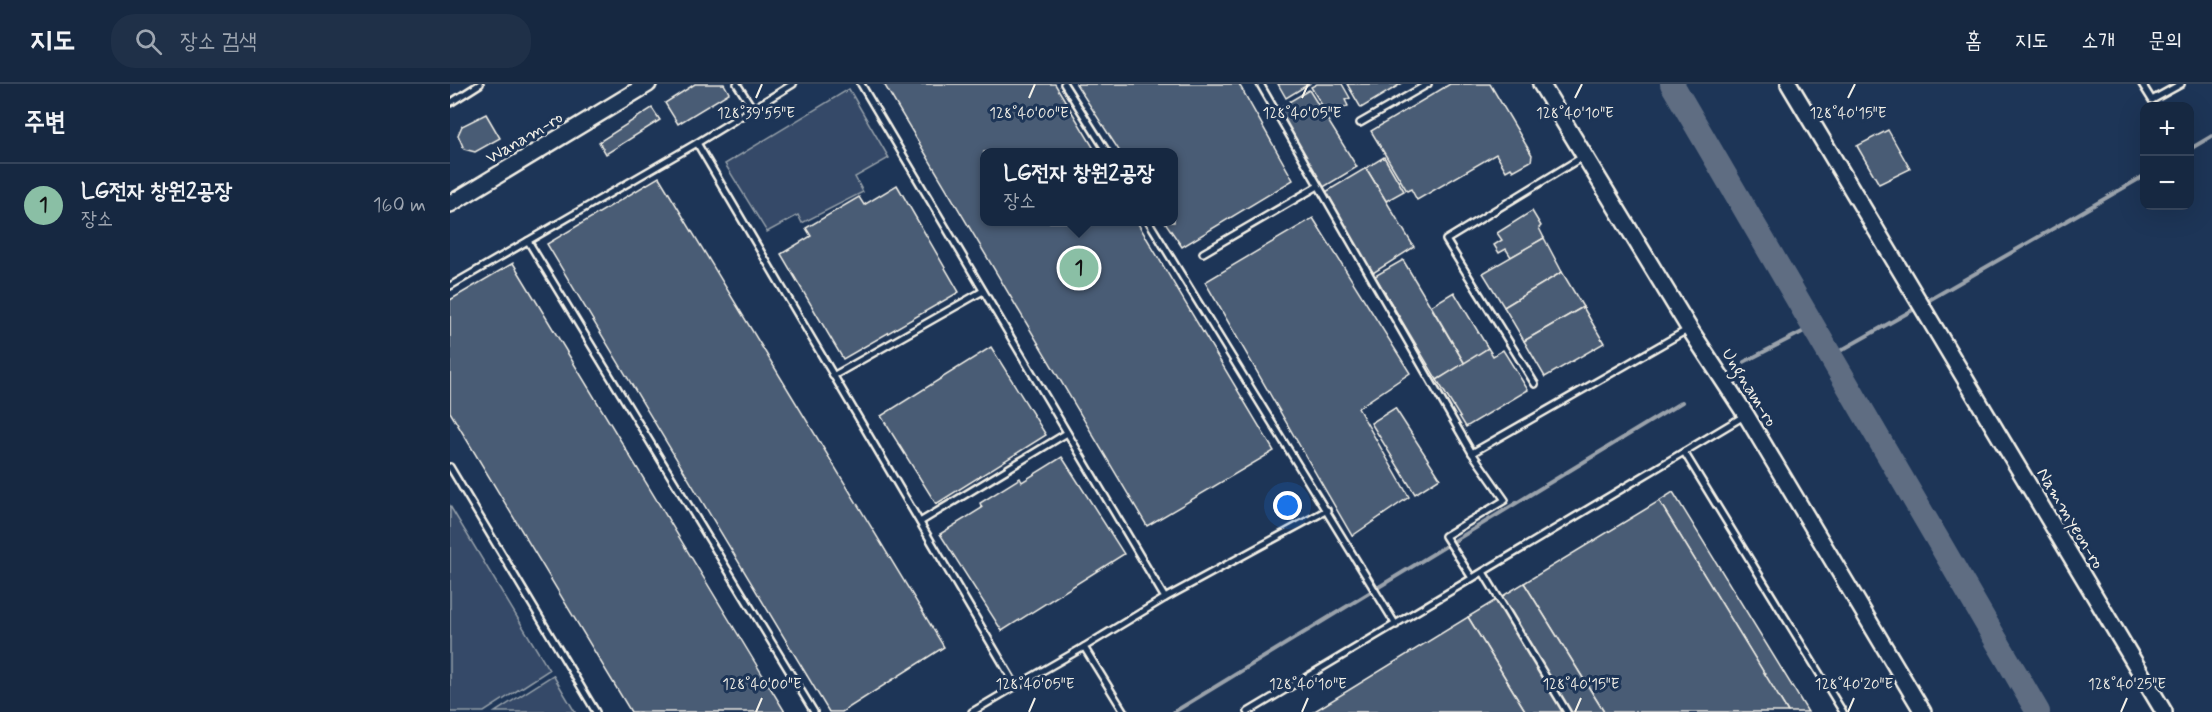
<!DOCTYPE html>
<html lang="ko">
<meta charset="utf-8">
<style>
body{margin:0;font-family:Mynerve,"Poor Story",sans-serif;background:#1f3048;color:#f1f3f6}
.controls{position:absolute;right:18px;top:18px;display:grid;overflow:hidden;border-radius:12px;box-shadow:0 6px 24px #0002}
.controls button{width:54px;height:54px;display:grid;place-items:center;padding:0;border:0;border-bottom:2px solid #35445a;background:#162841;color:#f1f3f6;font:30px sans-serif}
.you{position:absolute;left:838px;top:422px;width:21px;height:21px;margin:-15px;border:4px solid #fff;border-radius:50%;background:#1a73e8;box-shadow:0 0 0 9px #1a73e833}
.badge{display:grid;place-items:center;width:39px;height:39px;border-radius:50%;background:#8abfa5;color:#111;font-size:20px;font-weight:700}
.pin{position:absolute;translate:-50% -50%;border:3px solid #fff;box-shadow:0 2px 6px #0006}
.popup{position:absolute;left:530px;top:64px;width:198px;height:78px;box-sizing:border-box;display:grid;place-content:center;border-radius:12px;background:#162841;filter:drop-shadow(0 2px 4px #0005);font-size:20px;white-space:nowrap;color:#9ea6b1}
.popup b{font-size:22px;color:#f1f3f6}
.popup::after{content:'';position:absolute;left:50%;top:100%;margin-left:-12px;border:12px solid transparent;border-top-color:#162841}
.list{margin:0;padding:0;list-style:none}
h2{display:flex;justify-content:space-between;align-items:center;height:78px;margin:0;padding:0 24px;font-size:26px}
h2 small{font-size:20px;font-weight:400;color:#9ea6b1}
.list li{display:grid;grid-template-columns:39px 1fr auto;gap:18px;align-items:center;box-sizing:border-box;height:84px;padding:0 24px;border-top:2px solid #35445a}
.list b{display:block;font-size:22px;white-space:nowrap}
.list p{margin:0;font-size:20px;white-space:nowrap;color:#9ea6b1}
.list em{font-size:20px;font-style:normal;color:#9ea6b1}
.icon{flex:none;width:33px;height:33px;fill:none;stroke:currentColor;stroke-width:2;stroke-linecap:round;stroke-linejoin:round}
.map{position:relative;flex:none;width:1762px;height:628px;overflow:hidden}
header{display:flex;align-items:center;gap:36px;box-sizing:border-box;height:84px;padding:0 30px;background:#162841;border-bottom:2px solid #35445a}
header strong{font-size:28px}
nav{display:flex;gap:33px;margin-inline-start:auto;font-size:21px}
.search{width:420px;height:54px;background:#1f3048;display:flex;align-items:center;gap:15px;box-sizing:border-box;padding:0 21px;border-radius:24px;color:#9ea6b1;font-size:22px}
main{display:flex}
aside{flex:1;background:#162841}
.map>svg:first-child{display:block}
.green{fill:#354a67;stroke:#949ea8;stroke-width:1.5}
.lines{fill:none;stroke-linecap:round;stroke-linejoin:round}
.stream{stroke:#9aa2ab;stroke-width:4}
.river{stroke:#5e6d82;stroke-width:24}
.building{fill:#485b74;stroke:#f4f1e8;stroke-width:1.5}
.lane-casing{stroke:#f4f1e8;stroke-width:10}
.secondary-casing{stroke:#f4f1e8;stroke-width:20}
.lane{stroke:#1d3557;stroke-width:5}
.secondary{stroke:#1d3557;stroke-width:15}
.ticks{fill:none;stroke:#f4f1e8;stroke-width:2}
.labels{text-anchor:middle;stroke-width:6;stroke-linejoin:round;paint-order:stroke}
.street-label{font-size:18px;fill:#f4f1e8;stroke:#1d3557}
.ticks-label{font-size:15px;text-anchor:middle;fill:#f4f1e8;stroke:#1d3557;stroke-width:6;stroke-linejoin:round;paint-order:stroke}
</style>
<header>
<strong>지도</strong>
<div class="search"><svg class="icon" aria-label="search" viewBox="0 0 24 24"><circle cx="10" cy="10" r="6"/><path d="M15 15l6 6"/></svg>장소 검색</div>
<nav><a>홈</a><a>지도</a><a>소개</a><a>문의</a></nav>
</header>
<main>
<aside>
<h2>주변<small></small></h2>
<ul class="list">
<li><span class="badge">1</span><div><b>LG전자 창원2공장</b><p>장소</p></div><em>160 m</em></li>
</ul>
</aside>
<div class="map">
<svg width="1762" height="628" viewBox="0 0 1762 628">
<rect width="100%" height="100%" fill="#1d3557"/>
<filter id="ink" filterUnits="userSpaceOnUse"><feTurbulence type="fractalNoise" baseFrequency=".0167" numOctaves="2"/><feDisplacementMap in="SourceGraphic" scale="12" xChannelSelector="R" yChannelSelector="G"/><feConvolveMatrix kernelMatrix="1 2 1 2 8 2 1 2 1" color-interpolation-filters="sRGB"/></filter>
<g filter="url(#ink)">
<!-- green -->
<g class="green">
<polygon points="399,5 439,74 405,93 413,108 352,139 348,131 317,148 275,80"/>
<polygon points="0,422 99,586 34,628 0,628"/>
<polygon points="103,591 125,628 45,628"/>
</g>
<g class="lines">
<!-- stream -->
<g class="stream">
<polyline points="1740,65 1762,52"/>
<polyline points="1474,219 1694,92"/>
<polyline points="1381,272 1468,223"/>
<polyline points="1294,278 1364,242"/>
<polyline points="724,628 1232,318"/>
</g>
<!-- river -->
<polyline class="river" points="1222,0 1588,628"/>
</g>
<!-- building -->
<g class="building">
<polygon points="245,0 274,0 279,9 228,40 215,19"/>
<polygon points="434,0 605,0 646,68 534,68 534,138 687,138 824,367 697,442"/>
<polygon points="626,0 789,0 843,96 732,163 715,138 724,138 724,68 670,68"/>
<polygon points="828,0 859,0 836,14"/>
<polygon points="867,0 892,0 900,14 895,16 898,22 884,29 882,25 876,28 861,3"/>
<polygon points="897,0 951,0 911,24"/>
<polygon points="1000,0 1040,0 1082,71 1081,77 1063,87 1061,84 1056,87 1046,70 967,116 961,105 957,107 921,47"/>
<polygon points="859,6 907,83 872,104 827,25"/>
<polygon points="202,24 210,36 156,70 149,58"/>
<polygon points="36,30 50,54 25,68 14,65 8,51 12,42"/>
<polygon points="1438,46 1460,85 1429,100 1407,62"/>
<polygon points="934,73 954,107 936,117 916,84"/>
<polygon points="916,84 964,163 923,189 874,109"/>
<polygon points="209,93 494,563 392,628 379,628 97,160"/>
<polygon points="447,101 509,208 393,275 331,170 361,152 356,144 409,113 414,121"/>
<polygon points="1082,127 1091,142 1089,144 1094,154 1061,173 1056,165 1049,169 1044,161 1052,156 1047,149"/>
<polygon points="863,134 960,289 908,324 959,413 902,452 755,198"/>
<polygon points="1094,154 1112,188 1054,223 1033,189"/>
<polygon points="953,176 1015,280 987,296 925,192"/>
<polygon points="63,179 335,628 181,628 0,328 0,216"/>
<polygon points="1112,188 1133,223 1074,257 1054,223"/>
<polygon points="1004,208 1038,264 1015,280 981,222"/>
<polygon points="1133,223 1154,259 1095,293 1074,257"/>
<polygon points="541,263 596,351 486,420 431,332"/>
<polygon points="1038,264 1043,272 1053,266 1078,306 1016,343 987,296"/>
<polygon points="945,324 990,394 965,410 921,339"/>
<polygon points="612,373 674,470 552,547 490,450 532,424 530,419 570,394 572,398"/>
<polygon points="1223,408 1358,628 1338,628 1209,417"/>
<polygon points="1209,417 1338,628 1154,628 1074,499"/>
<polygon points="1074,499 1154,628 1076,628 1018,533"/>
<polygon points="1018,533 1076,628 863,628"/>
</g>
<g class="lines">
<!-- lane casing -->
<g class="lane-casing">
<g id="lane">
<polyline points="287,0 303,25"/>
<polyline points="343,0 247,59 566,602 634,563"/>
<polyline points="411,0 715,514 634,563 674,628"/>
<polyline points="614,0 657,68"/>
<polyline points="810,0 1022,369 1055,416 995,452 1022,494"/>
<polyline points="1692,0 1702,16 1731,0"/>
<polyline points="0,19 30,0"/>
<polyline points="910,39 978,0"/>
<polyline points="699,138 946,541"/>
<polyline points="78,157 364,628"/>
<polyline points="753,169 868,102"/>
<polyline points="0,202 247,59"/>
<polyline points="383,292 533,207"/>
<polyline points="1085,300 996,156 1134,72"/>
<polyline points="1234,368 1393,628"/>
<polyline points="1022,369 1237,246"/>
<polyline points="0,383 146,628"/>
<polyline points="470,438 617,349"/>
<polyline points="1033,488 1117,628"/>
<polyline points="715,514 877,426"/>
<polyline points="522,628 566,602"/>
<polyline points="798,628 1294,332"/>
</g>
</g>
<!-- secondary casing -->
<g class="secondary-casing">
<g id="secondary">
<polyline points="1091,0 1239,244 1296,331 1473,628"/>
<polyline points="1339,0 1714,628"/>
<polyline points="0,120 198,0"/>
</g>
</g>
<!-- lane -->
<use href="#lane" class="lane"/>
<!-- secondary -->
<use href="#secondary" class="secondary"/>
</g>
</g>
<!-- ticks -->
<path class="ticks" d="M 306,14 L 312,0M 579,14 L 585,0M 852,14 L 858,0M 1125,14 L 1132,0M 1398,14 L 1405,0M 306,628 L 312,614M 579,628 L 585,614M 852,628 L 858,614M 1125,628 L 1131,614M 1398,628 L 1404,614M 1671,628 L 1677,614"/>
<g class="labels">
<!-- street labels -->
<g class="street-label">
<text transform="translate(74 53) rotate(-31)" y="6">Wanam-ro</text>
<text transform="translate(1300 303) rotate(58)" y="6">Ungnam-ro</text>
<text transform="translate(1621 434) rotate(59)" y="6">Nammyeon-ro</text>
</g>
</g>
<g class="ticks-label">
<text x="306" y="34">128°39'55"E</text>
<text x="579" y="34">128°40'00"E</text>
<text x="852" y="34">128°40'05"E</text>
<text x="1125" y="34">128°40'10"E</text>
<text x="1398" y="34">128°40'15"E</text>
<text x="312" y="605">128°40'00"E</text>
<text x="585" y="605">128°40'05"E</text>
<text x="858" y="605">128°40'10"E</text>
<text x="1131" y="605">128°40'15"E</text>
<text x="1404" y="605">128°40'20"E</text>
<text x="1677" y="605">128°40'25"E</text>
</g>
</svg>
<div class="controls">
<button>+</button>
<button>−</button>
</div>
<div class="you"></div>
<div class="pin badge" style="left:629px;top:184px">1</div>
<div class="popup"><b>LG전자 창원2공장</b>장소</div>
</div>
</main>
